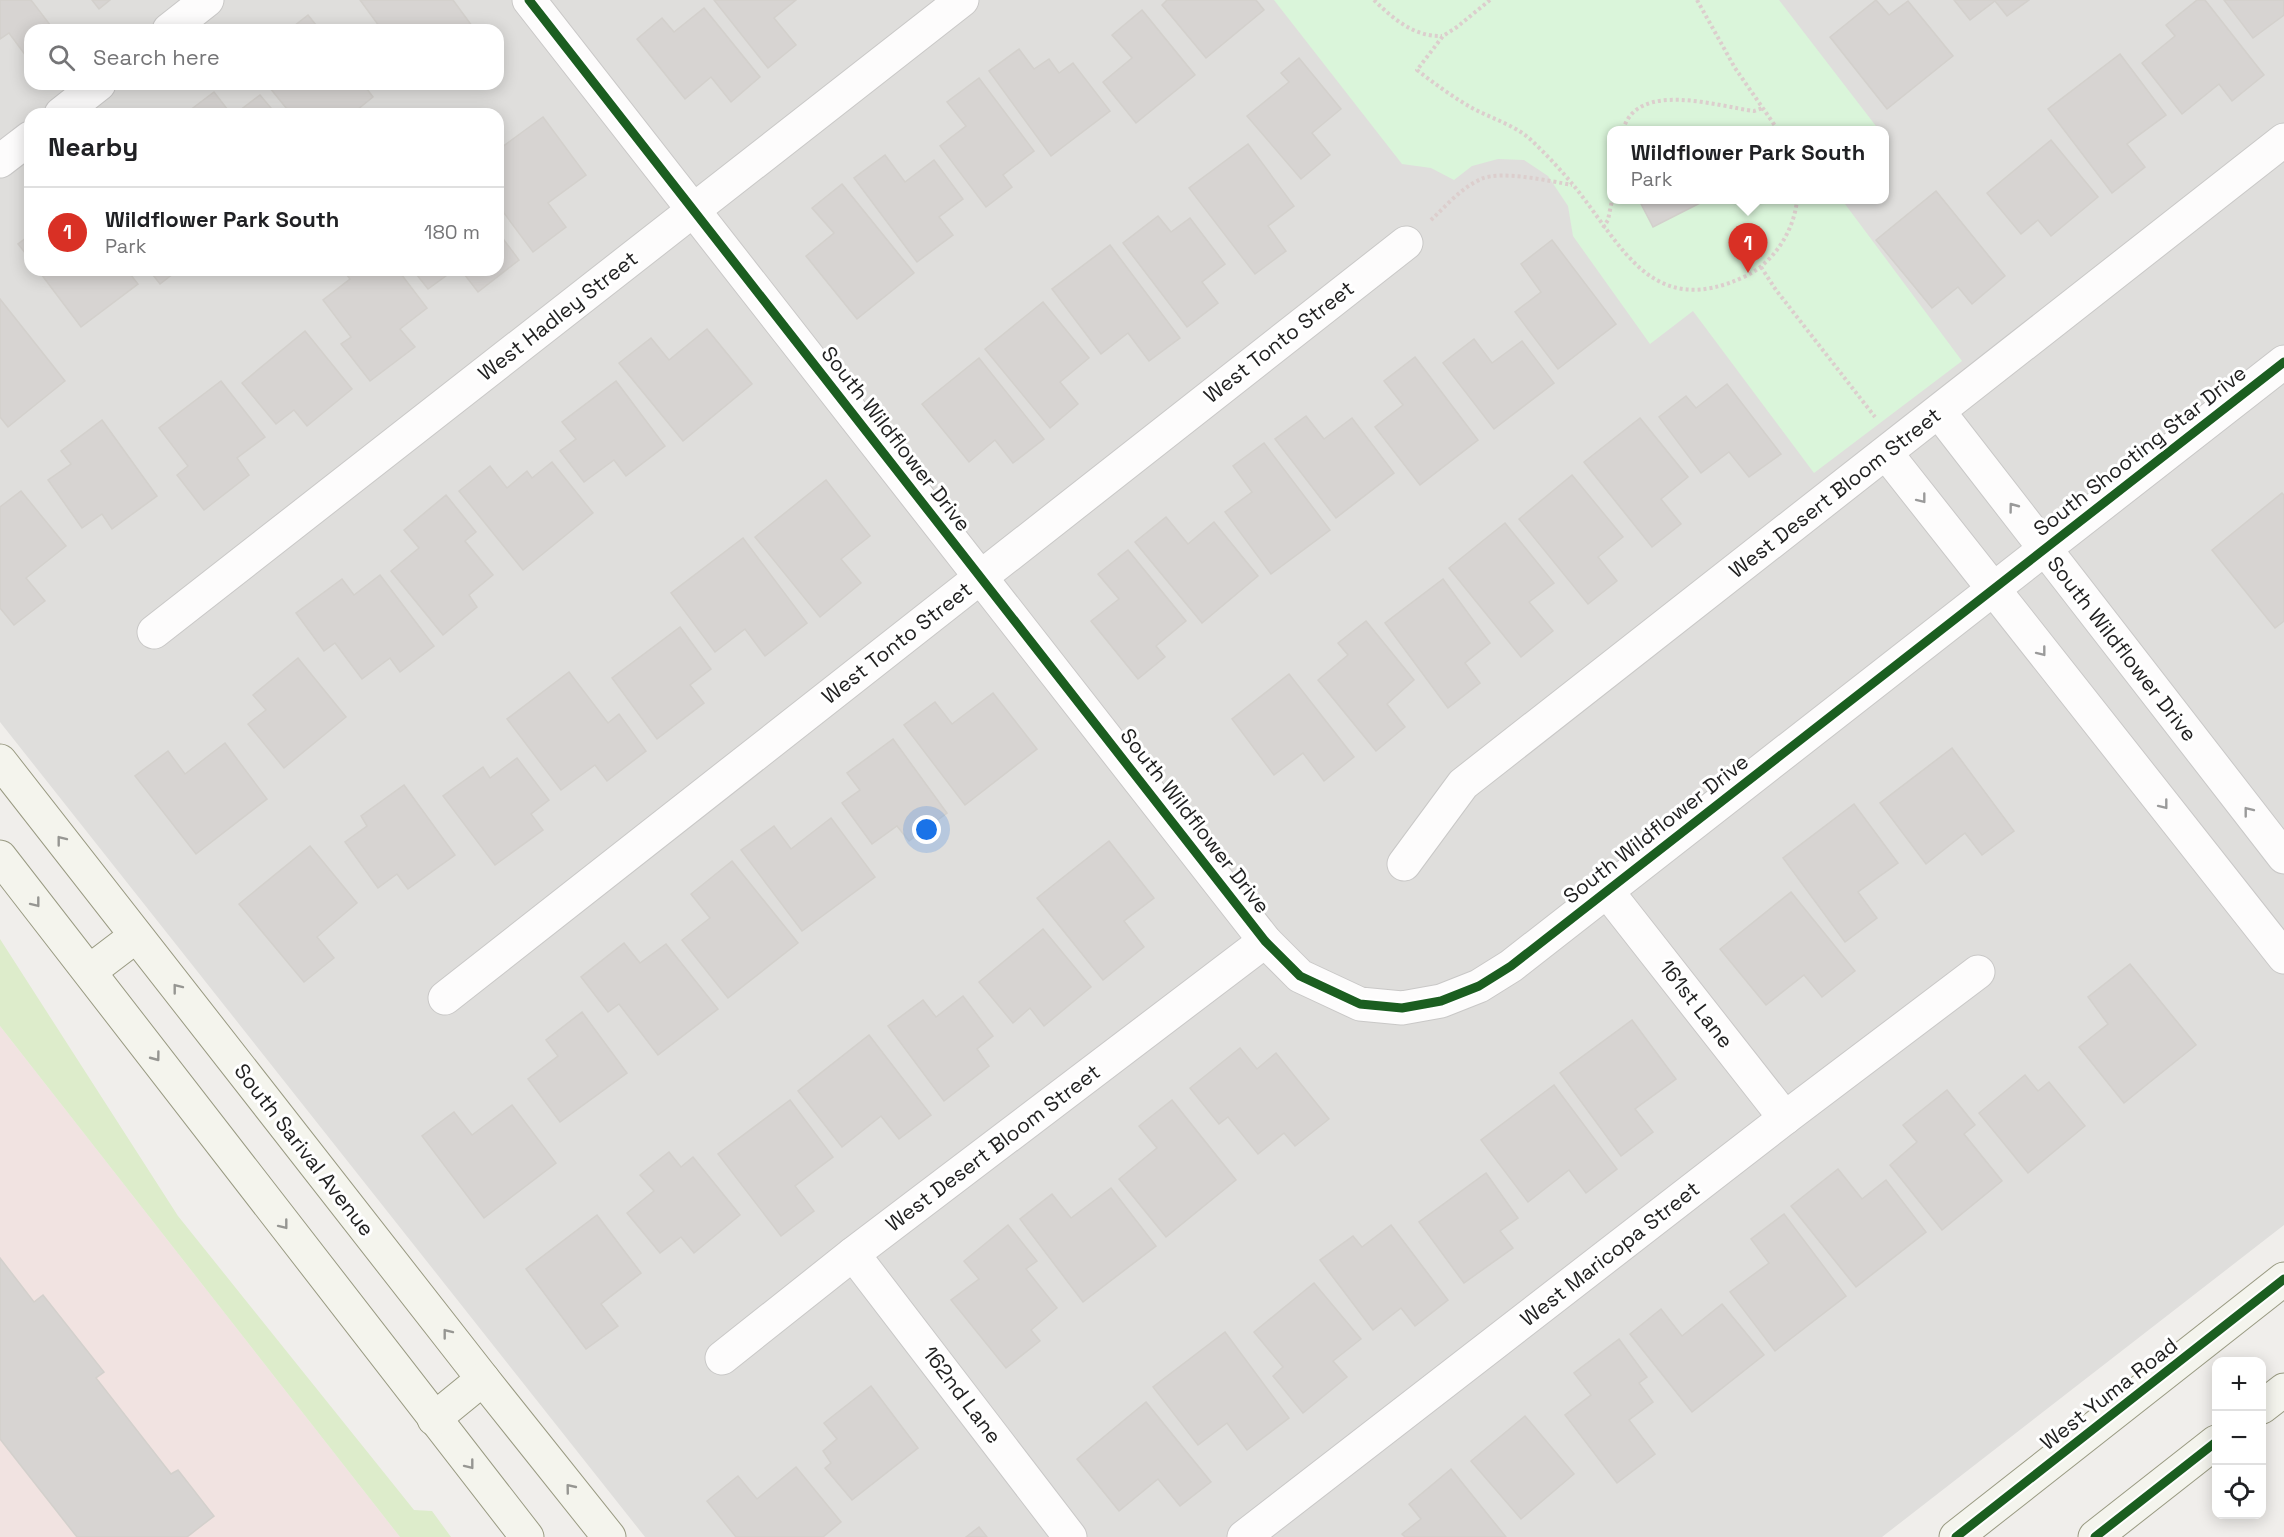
<!DOCTYPE html>
<meta charset="utf-8">
<style>
body{margin:0;font-family:"Space Grotesk",sans-serif;background:#f6f6f6;color:#202124}
.controls{position:absolute;right:18px;bottom:18px;display:grid;overflow:hidden;border-radius:12px;box-shadow:0 3px 15px #0003}
.controls button{width:54px;height:54px;display:grid;place-items:center;padding:0;border:0;border-bottom:2px solid #e0e0e0;background:#fff;color:#202124;font:30px sans-serif}
.you{position:absolute;left:927px;top:830px;width:21px;height:21px;margin:-15px;border:4px solid #fff;border-radius:50%;background:#1a73e8;box-shadow:0 0 0 9px #1a73e833}
.badge{display:grid;place-items:center;width:39px;height:39px;border-radius:50%;background:#d93025;color:#fff;font-size:20px;font-weight:700}
.pin{position:absolute;translate:-50% -50px;filter:drop-shadow(0 2px 3px #0008)}
.pin::after{content:'';position:absolute;top:32px;width:21px;height:18px;background:inherit;clip-path:polygon(0 0,100% 0,50% 100%)}
.popup{position:absolute;left:1607px;top:126px;width:282px;height:78px;box-sizing:border-box;display:grid;place-content:center;border-radius:12px;background:#fff;filter:drop-shadow(0 2px 4px #0005);font-size:20px;white-space:nowrap;color:#757577}
.popup b{font-size:22px;color:#202124}
.popup::after{content:'';position:absolute;left:50%;top:100%;margin-left:-12px;border:12px solid transparent;border-top-color:#fff}
.list{margin:0;padding:0;list-style:none}
h2{display:flex;justify-content:space-between;align-items:center;height:78px;margin:0;padding:0 24px;font-size:26px}
h2 small{font-size:20px;font-weight:400;color:#757577}
.list li{display:grid;grid-template-columns:39px 1fr auto;gap:18px;align-items:center;box-sizing:border-box;height:90px;padding:0 24px;border-top:2px solid #e0e0e0}
.list b{display:block;font-size:22px;white-space:nowrap}
.list p{margin:0;font-size:20px;white-space:nowrap;color:#757577}
.list em{font-size:20px;font-style:normal;color:#757577}
.icon{flex:none;width:33px;height:33px;fill:none;stroke:currentColor;stroke-width:2;stroke-linecap:round;stroke-linejoin:round}
.map{position:relative;flex:none;width:2284px;height:1537px;overflow:hidden}
.search{position:absolute;background:#fff;box-shadow:0 3px 15px #0003;left:24px;top:24px;width:480px;height:66px;display:flex;align-items:center;gap:15px;box-sizing:border-box;padding:0 21px;border-radius:18px;color:#757577;font-size:22px}
.panel{position:absolute;background:#fff;box-shadow:0 3px 15px #0003;left:24px;top:108px;width:480px;height:168px;border-radius:18px}
.map>svg:first-child{display:block}
.residential{fill:#dfdedc;fill-rule:evenodd}
.commercial{fill:#f1e3e1}
.grass{fill:#ddeccb}
.park{fill:#daf5da}
.building{fill:#d7d4d2;stroke:#d3d0cc;stroke-width:1.5}
.lines{fill:none;stroke-linecap:round;stroke-linejoin:round}
.minor-casing{stroke:#c9c8c7;stroke-width:35}
.secondary-casing{stroke:#999a82;stroke-width:35}
.path{stroke:#dccecd;stroke-width:4;stroke-dasharray:3 3;stroke-linecap:butt}
.minor{stroke:#fdfcfc;stroke-width:33}
.secondary{stroke:#f4f4ed;stroke-width:33}
.cycleway-casing{stroke:#fff;stroke-width:13}
.cycleway{stroke:#1b5e20;stroke-width:9}
.oneway{stroke:#9a9a9a}
.oneway2{stroke:#969692}
.labels{text-anchor:middle;stroke-width:6;stroke-linejoin:round;paint-order:stroke}
.street-label{font-size:21px;fill:#222;stroke:#fff}
</style>
<div class="map">
<svg width="2284" height="1537" viewBox="0 0 2284 1537">
<rect width="100%" height="100%" fill="#f0eeeb"/>
<!-- residential -->
<path class="residential" d="M 0,0 L 2284,0 L 2284,1225 L 1882,1537 L 645,1537 L 0,722 ZM 30,30 L 498,30 L 498,84 L 30,84 ZM 30,114 L 498,114 L 498,270 L 30,270 ZM 1612,130 L 1884,130 L 1884,200 L 1612,200 Z"/>
<!-- commercial -->
<polygon class="commercial" points="0,1026 400,1537 0,1537"/>
<!-- grass -->
<polygon class="grass" points="0,939 178,1216 414,1510 432,1511 451,1537 400,1537 0,1026"/>
<!-- park -->
<polygon class="park" points="1274,0 1779,0 1879,130 1612,130 1612,200 1842,200 1962,361 1814,473 1693,311 1650,344 1573,236 1568,206 1548,176 1524,160 1498,159 1472,166 1454,180 1431,168 1402,164"/>
<!-- building -->
<g class="building">
<polygon points="0,0 31,0 54,30 30,30 29,60 9,33 0,39"/>
<polygon points="92,0 110,0 99,9"/>
<polygon points="360,0 453,0 475,30 382,30"/>
<polygon points="714,0 796,0 774,18 796,45 768,68"/>
<polygon points="1167,0 1256,0 1264,10 1206,58 1162,5"/>
<polygon points="1876,0 1889,15 1908,1 1953,56 1887,109 1830,37"/>
<polygon points="1954,0 2029,0 2007,16 1995,1 1970,20"/>
<polygon points="2197,0 2205,0 2264,75 2232,101 2219,84 2182,114 2142,63 2175,36 2166,25"/>
<polygon points="2224,0 2284,0 2284,15 2253,38"/>
<polygon points="704,8 760,77 731,102 711,77 685,99 637,39 662,18 674,32"/>
<polygon points="1142,10 1195,75 1136,123 1103,82 1132,58 1112,35"/>
<polygon points="308,15 320,30 289,30"/>
<polygon points="1019,49 1034,69 1049,59 1059,73 1073,63 1110,111 1051,156 989,71"/>
<polygon points="2120,54 2166,115 2127,144 2145,167 2112,193 2048,109"/>
<polygon points="1299,58 1341,109 1312,133 1330,155 1301,179 1247,116 1289,82 1281,73"/>
<polygon points="979,78 1034,151 1003,175 1012,187 986,207 940,146 966,126 947,102"/>
<polygon points="275,84 363,84 373,97 352,114 291,114 270,88"/>
<polygon points="214,92 231,114 185,114"/>
<polygon points="260,95 276,114 235,114"/>
<polygon points="543,117 586,175 548,203 566,227 533,252 498,205 498,150"/>
<polygon points="2051,140 2098,197 2051,236 2038,220 2021,234 1987,193"/>
<polygon points="1248,144 1294,206 1268,226 1286,251 1255,274 1189,188"/>
<polygon points="885,155 905,182 934,160 963,199 939,217 953,235 917,262 854,178"/>
<polygon points="842,184 914,273 857,319 806,256 834,233 812,208"/>
<polygon points="1936,191 2005,276 1972,304 1958,287 1932,308 1876,240"/>
<polygon points="1639,200 1706,200 1653,227"/>
<polygon points="1158,216 1171,232 1190,218 1225,264 1202,282 1218,303 1187,327 1123,243"/>
<polygon points="498,232 519,260 478,292 461,270 498,270"/>
<polygon points="30,235 30,259 18,244"/>
<polygon points="1552,240 1616,324 1558,369 1515,312 1541,292 1521,264"/>
<polygon points="1110,245 1180,338 1149,361 1128,333 1101,354 1052,289"/>
<polygon points="38,270 127,270 138,284 81,327"/>
<polygon points="149,270 178,270 160,284"/>
<polygon points="343,270 398,270 427,308 400,329 415,347 370,381 341,344 351,337 323,300 350,279"/>
<polygon points="413,270 454,270 428,289"/>
<polygon points="0,299 65,381 8,427 0,417"/>
<polygon points="1043,302 1089,358 1060,382 1078,404 1050,428 985,349"/>
<polygon points="707,329 752,384 683,441 619,363 651,338 669,360"/>
<polygon points="305,331 352,389 307,426 294,410 276,424 242,383"/>
<polygon points="1474,339 1492,363 1522,341 1554,383 1494,429 1443,363"/>
<polygon points="1415,357 1478,440 1420,485 1375,427 1403,405 1384,381"/>
<polygon points="979,358 1044,439 1013,463 995,440 969,462 922,404"/>
<polygon points="221,381 265,437 237,458 249,475 204,510 177,475 188,466 159,428"/>
<polygon points="616,381 665,446 626,476 614,460 584,482 560,451 576,439 562,422"/>
<polygon points="1727,384 1781,454 1749,477 1729,452 1701,473 1659,417 1686,396 1696,408"/>
<polygon points="1306,416 1324,439 1352,418 1394,473 1336,518 1275,439"/>
<polygon points="1640,418 1688,477 1661,499 1681,524 1652,547 1584,462"/>
<polygon points="102,420 157,496 112,529 102,514 82,528 48,480 71,464 61,451"/>
<polygon points="1264,443 1330,530 1271,574 1225,512 1252,492 1233,466"/>
<polygon points="552,462 593,513 523,570 459,491 490,466 507,488 527,471 532,478"/>
<polygon points="1572,475 1623,537 1598,557 1617,581 1588,604 1519,519"/>
<polygon points="826,480 870,536 841,559 861,583 820,617 755,537"/>
<polygon points="21,491 66,546 26,578 45,601 14,625 0,608 0,507"/>
<polygon points="2282,493 2284,495 2284,621 2275,628 2212,550"/>
<polygon points="446,495 476,532 465,541 493,575 469,595 477,607 443,635 391,571 419,548 404,530"/>
<polygon points="1166,517 1188,544 1214,522 1258,576 1202,623 1135,542"/>
<polygon points="1505,523 1554,583 1529,602 1553,631 1521,657 1449,568"/>
<polygon points="743,538 807,623 765,656 745,629 715,652 671,593"/>
<polygon points="1128,550 1186,621 1156,646 1165,657 1138,679 1091,621 1119,599 1098,574"/>
<polygon points="380,575 434,646 400,672 390,658 362,679 335,643 324,651 296,613 342,579 354,595"/>
<polygon points="1443,579 1490,643 1465,663 1480,683 1448,708 1385,623"/>
<polygon points="1366,621 1414,680 1387,704 1405,727 1376,751 1318,680 1348,655 1338,643"/>
<polygon points="680,627 711,669 690,685 704,703 657,739 612,678"/>
<polygon points="298,658 346,717 284,768 248,724 266,710 253,695"/>
<polygon points="569,672 608,723 619,714 646,751 607,781 595,765 561,790 507,719"/>
<polygon points="1289,674 1354,757 1324,781 1303,753 1274,775 1232,719"/>
<polygon points="993,693 1037,749 965,805 904,725 935,702 952,724"/>
<polygon points="893,739 947,813 909,841 897,826 872,844 842,803 860,790 847,773"/>
<polygon points="225,743 267,799 196,854 135,776 168,751 185,774"/>
<polygon points="1952,748 2014,831 1982,855 1965,833 1926,864 1880,803"/>
<polygon points="517,758 549,800 531,814 543,830 495,865 443,796 483,767 490,778"/>
<polygon points="404,785 455,855 408,889 397,874 378,888 345,842 367,826 361,816"/>
<polygon points="1854,804 1898,863 1858,892 1877,918 1845,942 1783,858"/>
<polygon points="831,818 875,877 802,931 741,850 774,826 791,849"/>
<polygon points="1109,841 1154,898 1124,921 1144,947 1103,980 1037,898"/>
<polygon points="310,846 357,903 317,937 334,958 304,982 239,904"/>
<polygon points="732,861 798,943 728,998 682,940 710,918 691,894"/>
<polygon points="1791,892 1855,971 1822,997 1804,975 1766,1005 1720,949"/>
<polygon points="1043,929 1091,987 1044,1026 1030,1008 1013,1023 979,982"/>
<polygon points="624,943 640,963 666,944 718,1009 658,1055 619,1004 608,1012 581,977"/>
<polygon points="2130,964 2196,1045 2124,1103 2079,1047 2108,1024 2088,997"/>
<polygon points="963,996 993,1036 977,1049 989,1066 944,1101 888,1026 923,1000 936,1017"/>
<polygon points="582,1012 627,1073 560,1122 528,1079 558,1056 546,1040"/>
<polygon points="1632,1020 1676,1079 1635,1109 1653,1132 1621,1156 1560,1073"/>
<polygon points="869,1035 931,1115 899,1139 881,1116 842,1147 798,1091"/>
<polygon points="1240,1048 1257,1069 1276,1053 1329,1119 1295,1146 1284,1133 1258,1154 1228,1117 1219,1124 1190,1088"/>
<polygon points="2025,1075 2038,1091 2049,1082 2085,1126 2028,1173 1979,1113"/>
<polygon points="1554,1085 1617,1169 1586,1193 1569,1170 1528,1202 1481,1140"/>
<polygon points="1947,1090 1975,1125 1964,1134 2002,1181 1942,1230 1890,1165 1917,1142 1903,1125"/>
<polygon points="790,1100 833,1157 795,1186 814,1211 781,1236 718,1154"/>
<polygon points="1172,1100 1236,1180 1166,1237 1119,1179 1157,1148 1139,1126"/>
<polygon points="512,1105 556,1163 484,1218 422,1136 454,1112 472,1135"/>
<polygon points="669,1152 681,1167 693,1157 740,1215 694,1253 681,1237 660,1253 627,1213 654,1191 640,1175"/>
<polygon points="1838,1169 1862,1199 1886,1180 1926,1232 1856,1287 1791,1206"/>
<polygon points="1486,1173 1518,1218 1500,1231 1513,1248 1464,1283 1419,1222"/>
<polygon points="1111,1188 1156,1246 1083,1302 1020,1219 1052,1194 1071,1218"/>
<polygon points="1784,1214 1846,1296 1775,1351 1730,1292 1769,1263 1751,1239"/>
<polygon points="597,1215 641,1273 601,1304 618,1326 586,1349 526,1269"/>
<polygon points="1008,1225 1037,1261 1026,1269 1057,1308 1031,1330 1040,1341 1006,1368 951,1300 979,1279 964,1261"/>
<polygon points="1391,1225 1448,1300 1415,1326 1401,1308 1373,1330 1320,1260 1353,1236 1362,1247"/>
<polygon points="0,1258 34,1302 43,1295 104,1372 96,1378 171,1474 178,1470 214,1516 187,1537 77,1537 0,1439"/>
<polygon points="1314,1283 1361,1339 1333,1361 1347,1377 1303,1413 1273,1376 1283,1367 1254,1332"/>
<polygon points="1722,1304 1764,1355 1692,1412 1630,1334 1661,1309 1682,1336"/>
<polygon points="1225,1332 1289,1418 1247,1450 1227,1423 1198,1445 1153,1387"/>
<polygon points="1619,1339 1647,1377 1639,1383 1653,1402 1629,1420 1655,1454 1617,1483 1565,1415 1591,1395 1574,1373"/>
<polygon points="871,1386 918,1448 852,1500 825,1468 831,1463 823,1451 837,1439 824,1423"/>
<polygon points="1146,1402 1211,1482 1180,1506 1158,1479 1119,1511 1077,1459"/>
<polygon points="1525,1416 1574,1474 1521,1519 1471,1461"/>
<polygon points="796,1467 841,1522 823,1537 736,1537 707,1501 738,1476 757,1499"/>
<polygon points="1451,1469 1506,1537 1405,1537 1402,1534 1421,1519 1409,1504"/>
<polygon points="979,1527 987,1537 966,1537"/>
</g>
<g class="lines">
<!-- minor casing -->
<g class="minor-casing">
<g id="minor">
<polyline points="529,0 1265,941 1300,976 1360,1004 1402,1008 1441,1001 1479,986 1511,966 2284,362"/>
<polyline points="169,30 207,0"/>
<polyline points="61,114 99,84"/>
<polyline points="0,161 30,138"/>
<polyline points="1939,412 2284,857"/>
<polyline points="1886,453 2284,957"/>
<polyline points="154,632 962,0"/>
<polyline points="1404,864 1463,784 2284,140"/>
<polyline points="1606,890 1785,1118"/>
<polyline points="445,998 1406,243"/>
<polyline points="853,1254 1070,1537"/>
<polyline points="722,1358 853,1254 1265,941"/>
<polyline points="1244,1537 1785,1118 1978,972"/>
</g>
</g>
<!-- secondary casing -->
<g class="secondary-casing">
<g id="secondary">
<polyline points="0,761 483,1379 609,1537"/>
<polyline points="0,857 527,1537"/>
<polyline points="90,971 136,936"/>
<polyline points="2262,1407 2284,1390"/>
<polyline points="434,1419 483,1379"/>
<polyline points="1956,1537 2284,1279"/>
<polyline points="2095,1537 2216,1442"/>
</g>
</g>
<!-- path -->
<g class="path">
<path d="M 1374,0 C 1393,19 1415,37 1442,36"/>
<path d="M 1490,0 L 1457,27 L 1443,36 L 1417,70 C 1435,84 1454,98 1474,109 C 1493,119 1514,125 1530,139 C 1545,153 1561,170 1574,186 C 1623,246 1651,321 1746,276 C 1774,262 1794,231 1797,200"/>
<polyline points="1697,0 1735,68 1778,130"/>
<path d="M 1623,130 C 1637,80 1716,106 1754,111 L 1763,108"/>
<path d="M 1431,220 C 1446,206 1461,188 1481,179 C 1501,170 1550,181 1572,185"/>
<polyline points="1603,228 1608,220 1612,200"/>
<polyline points="1761,267 1776,290 1875,417"/>
</g>
<!-- minor -->
<use href="#minor" class="minor"/>
<!-- secondary -->
<use href="#secondary" class="secondary"/>
<!-- cycleway casing -->
<g class="cycleway-casing">
<g id="cycleway">
<polyline points="529,0 1265,941 1300,976 1360,1004 1402,1008 1441,1001 1479,986 1511,966 2284,362"/>
<polyline points="1956,1537 2284,1279"/>
<polyline points="2095,1537 2216,1442"/>
</g>
</g>
<!-- cycleway -->
<use href="#cycleway" class="cycleway"/>
</g>
<!-- one-way arrows -->
<defs><path id="oneway-chevron" d="M-2-3.5L2.5 0L-2 3.5" fill="none" stroke-width="1.6" stroke-linecap="round" stroke-linejoin="round" transform="scale(1.5)"/></defs>
<g class="oneway">
<use href="#oneway-chevron" transform="translate(1922 499) rotate(52)"/>
<use href="#oneway-chevron" transform="translate(2013 507) rotate(-127)"/>
<use href="#oneway-chevron" transform="translate(2042 652) rotate(52)"/>
<use href="#oneway-chevron" transform="translate(2164 805) rotate(52)"/>
<use href="#oneway-chevron" transform="translate(2248 811) rotate(-128)"/>
</g>
<g class="oneway2">
<use href="#oneway-chevron" transform="translate(61 840) rotate(-128)"/>
<use href="#oneway-chevron" transform="translate(36 903) rotate(52)"/>
<use href="#oneway-chevron" transform="translate(177 988) rotate(-128)"/>
<use href="#oneway-chevron" transform="translate(156 1057) rotate(53)"/>
<use href="#oneway-chevron" transform="translate(284 1225) rotate(52)"/>
<use href="#oneway-chevron" transform="translate(447 1333) rotate(-128)"/>
<use href="#oneway-chevron" transform="translate(470 1465) rotate(52)"/>
<use href="#oneway-chevron" transform="translate(570 1488) rotate(-129)"/>
</g>
<g class="labels">
<!-- street labels -->
<g class="street-label">
<text transform="translate(558 316) rotate(-38)" y="7">West Hadley Street</text>
<text transform="translate(1279 342) rotate(-38)" y="7">West Tonto Street</text>
<text transform="translate(896 439) rotate(52)" y="7">South Wildflower Drive</text>
<text transform="translate(2140 451) rotate(-38)" y="7">South Shooting Star Drive</text>
<text transform="translate(1835 493) rotate(-38)" y="7">West Desert Bloom Street</text>
<text transform="translate(897 643) rotate(-38)" y="7">West Tonto Street</text>
<text transform="translate(2122 649) rotate(52)" y="7">South Wildflower Drive</text>
<text transform="translate(1195 821) rotate(52)" y="7">South Wildflower Drive</text>
<text transform="translate(1656 829) rotate(-38)" y="7">South Wildflower Drive</text>
<text transform="translate(1696 1004) rotate(52)" y="7">161st Lane</text>
<text transform="translate(993 1148) rotate(-37)" y="7">West Desert Bloom Street</text>
<text transform="translate(304 1150) rotate(52)" y="7">South Sarival Avenue</text>
<text transform="translate(1610 1254) rotate(-38)" y="7">West Maricopa Street</text>
<text transform="translate(2109 1394) rotate(-38)" y="7">West Yuma Road</text>
<text transform="translate(962 1395) rotate(53)" y="7">162nd Lane</text>
</g>
</g>
</svg>
<div class="controls">
<button>+</button>
<button>−</button>
<button><svg class="icon" aria-label="locate" viewBox="0 0 24 24"><circle cx="12" cy="12" r="6"/><path d="M12 2v4M12 18v4M2 12h4M18 12h4"/></svg></button>
</div>
<div class="you"></div>
<div class="pin badge" style="left:1748px;top:273px">1</div>
<div class="popup"><b>Wildflower Park South</b>Park</div>
<div class="search"><svg class="icon" aria-label="search" viewBox="0 0 24 24"><circle cx="10" cy="10" r="6"/><path d="M15 15l6 6"/></svg>Search here</div>
<section class="panel">
<h2>Nearby<small></small></h2>
<ul class="list">
<li><span class="badge">1</span><div><b>Wildflower Park South</b><p>Park</p></div><em>180 m</em></li>
</ul>
</section>
</div>
